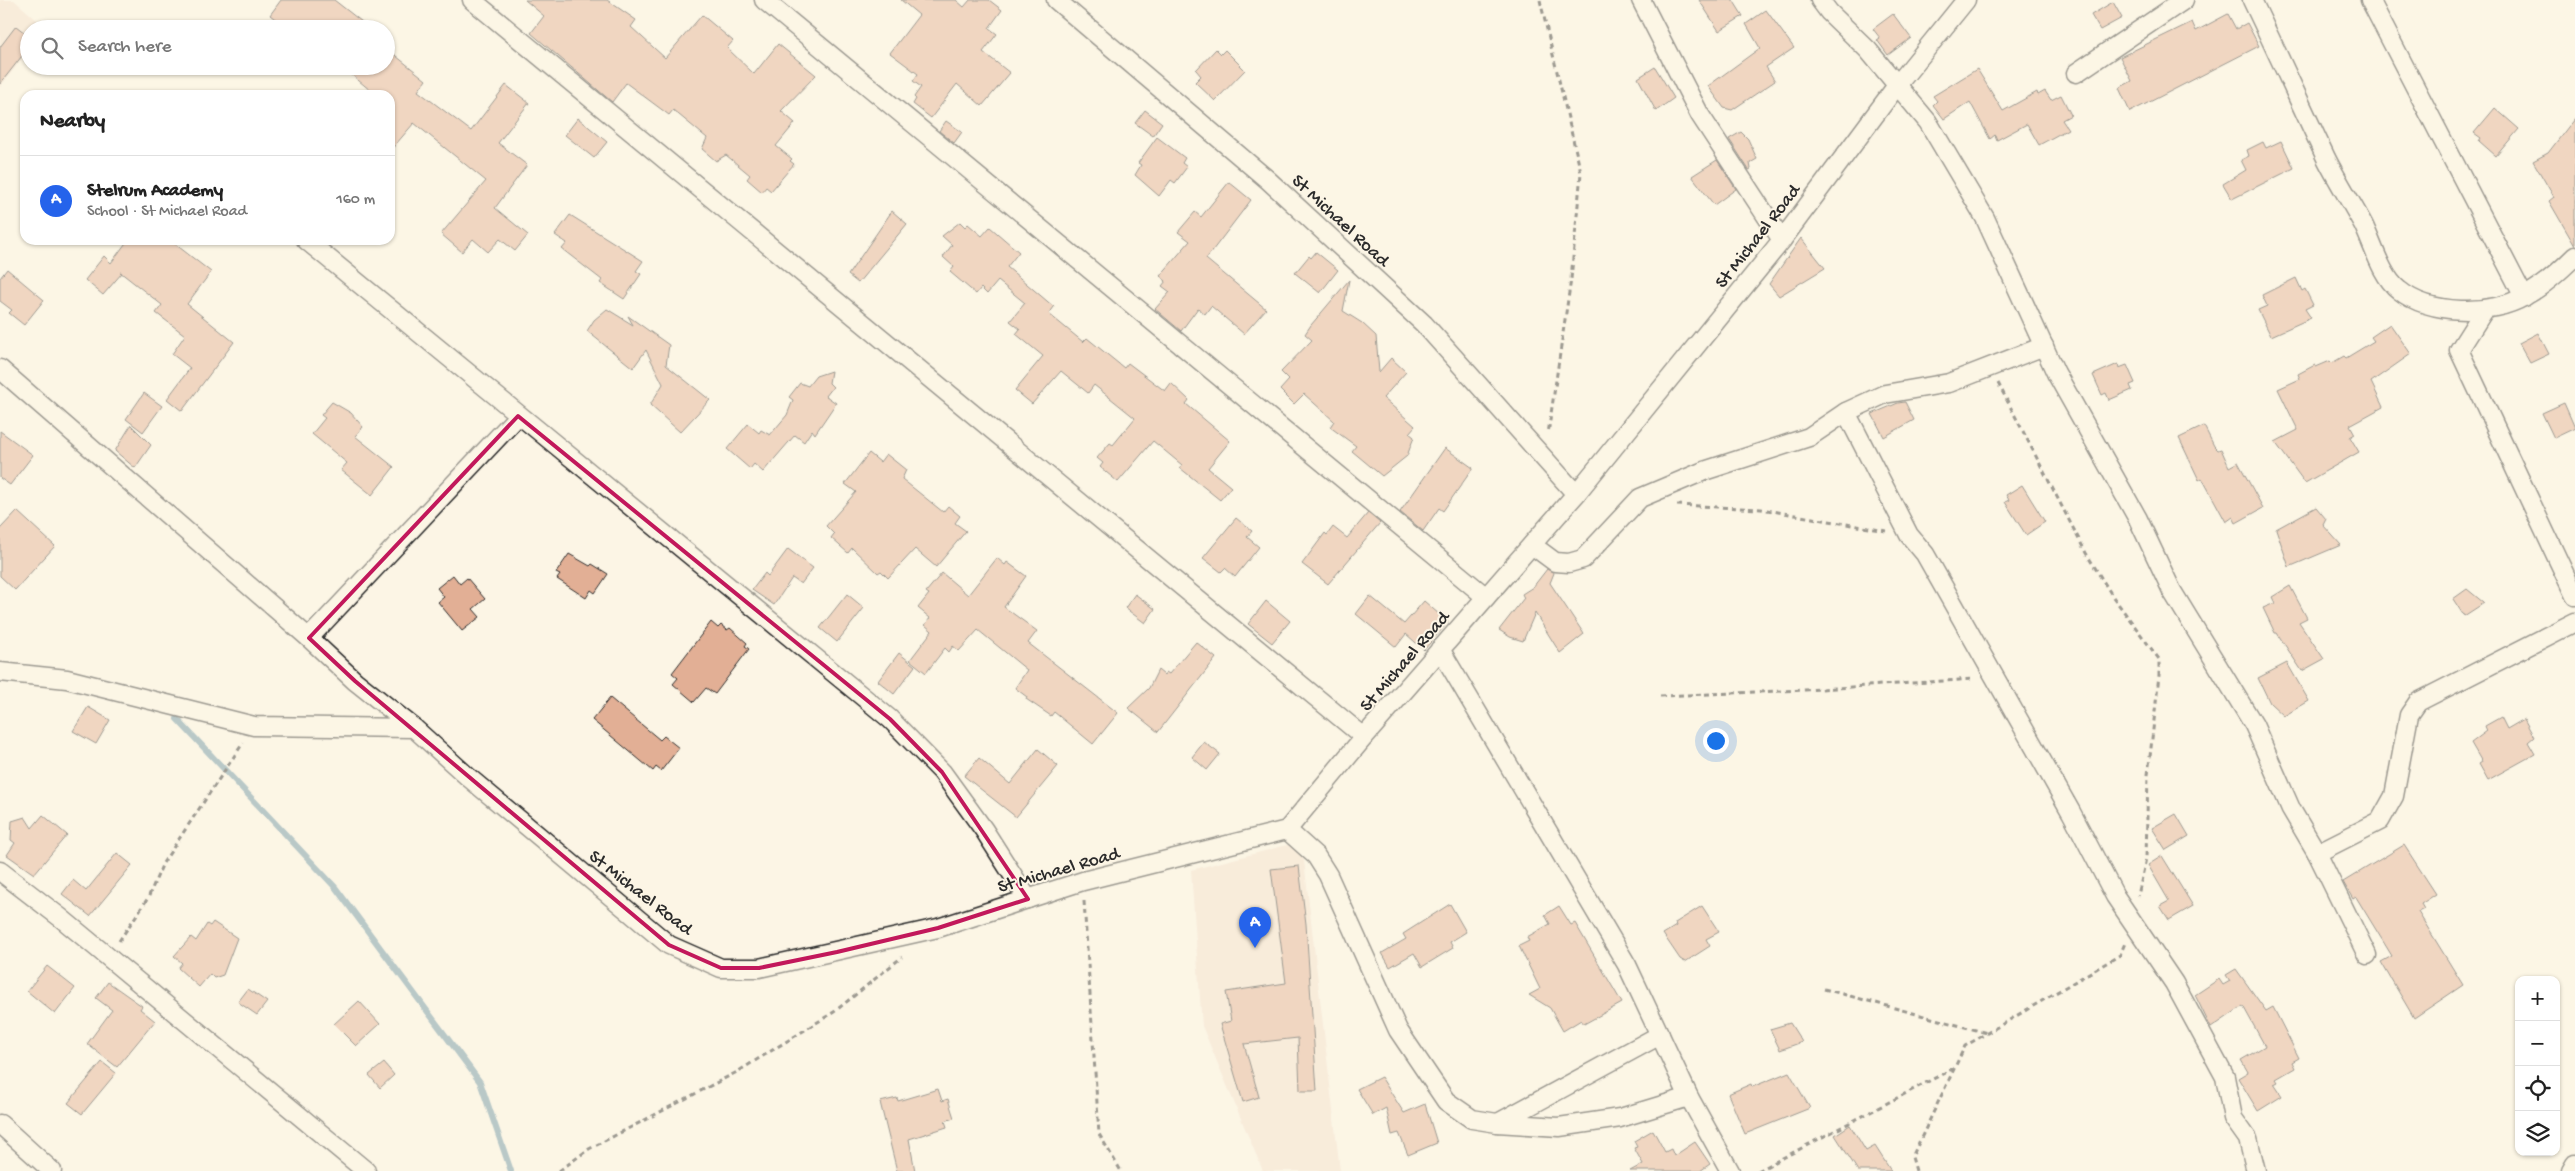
<!DOCTYPE html>
<meta charset="utf-8">
<style>
body{margin:0;font-family:"Gochi Hand",sans-serif;background:#f2f2f2;color:#222}
.controls{position:absolute;right:15px;bottom:15px;display:grid;overflow:hidden;border-radius:10px;box-shadow:0 1px 4px #0004}
.controls button{width:45px;height:45px;display:grid;place-items:center;padding:0;border:0;border-bottom:1px solid #e0e0e0;background:#fff;color:#222;font:25px sans-serif}
.you{position:absolute;left:1715px;top:740px;width:18px;height:18px;margin:-12px;border:4px solid #fff;border-radius:50%;background:#1a73e8;box-shadow:0 0 0 8px #1a73e833}
.badge{display:grid;place-items:center;width:32px;height:32px;border-radius:50%;background:#2563eb;color:#fff;font-size:16px;font-weight:700}
.pin{position:absolute;translate:-50% -41px;filter:drop-shadow(0 1px 2px #0008)}
.pin::after{content:'';position:absolute;top:26px;width:18px;height:15px;background:inherit;clip-path:polygon(0 0,100% 0,50% 100%)}
.list{margin:0;padding:0;list-style:none}
h2{display:flex;justify-content:space-between;align-items:center;height:65px;margin:0;padding:0 20px;font-size:21px}
h2 small{font-size:16px;font-weight:400;color:#767676}
.list li{display:grid;grid-template-columns:32px 1fr auto;gap:15px;align-items:center;box-sizing:border-box;height:90px;padding:0 20px;border-top:1px solid #e0e0e0}
.list b{display:block;font-size:19px;white-space:nowrap}
.list p{margin:0;font-size:16px;white-space:nowrap;color:#767676}
.list em{font-size:16px;font-style:normal;color:#767676}
.icon{flex:none;width:28px;height:28px;fill:none;stroke:currentColor;stroke-width:2;stroke-linecap:round;stroke-linejoin:round}
.map{position:relative;flex:none;width:2575px;height:1171px;overflow:hidden}
.search{position:absolute;background:#fff;box-shadow:0 1px 4px #0004;left:20px;top:20px;width:375px;height:55px;display:flex;align-items:center;gap:12px;box-sizing:border-box;padding:0 18px;border-radius:28px;color:#767676;font-size:19px}
.panel{position:absolute;background:#fff;box-shadow:0 1px 4px #0004;left:20px;top:90px;width:375px;height:155px;border-radius:15px}
.map>svg:first-child{display:block}
.built{fill:#f4e0cd}
.lines{fill:none;stroke-linecap:round;stroke-linejoin:round}
.stream{stroke:#6791a2;stroke-width:6}
.building{fill:#e2af95;stroke:#2b2b2b}
.minor-casing{stroke:#2b2b2b;stroke-width:21}
.path{stroke:#2b2b2b;stroke-width:3;stroke-dasharray:5 4;stroke-linecap:butt}
.minor{stroke:#fcf5e5;stroke-width:18}
.marked{fill:none;stroke:#c2185b;stroke-width:4;stroke-linejoin:round}
.labels{text-anchor:middle;stroke-width:4;stroke-linejoin:round;paint-order:stroke}
.street-label{font-size:19px;fill:#2b2b2b;stroke:#fcf5e5}
</style>
<div class="map">
<svg width="2575" height="1171" viewBox="0 0 2575 1171">
<rect width="100%" height="100%" fill="#fcf5e5"/>
<filter id="ink" filterUnits="userSpaceOnUse"><feTurbulence type="fractalNoise" baseFrequency=".02" numOctaves="2"/><feDisplacementMap in="SourceGraphic" scale="10" xChannelSelector="R" yChannelSelector="G"/><feConvolveMatrix kernelMatrix="1 2 1 2 8 2 1 2 1" color-interpolation-filters="sRGB"/></filter>
<g filter="url(#ink)">
<!-- built -->
<g class="built">
<polygon points="0,0 14,0 46,28 29,29 29,50 0,87"/>
<polygon points="1295,843 1303,852 1340,1171 1263,1171 1202,1026 1191,870"/>
</g>
<g class="lines">
<!-- stream -->
<polyline class="stream" points="177,719 335,887 480,1082 511,1171"/>
</g>
<!-- building -->
<g class="building">
<polygon points="281,0 334,0 371,29 288,29 270,15"/>
<polygon points="525,0 607,0 636,20 631,27 665,58 702,15 733,41 727,48 754,74 778,44 816,75 781,111 795,123 776,146 792,159 790,161 794,164 771,191 766,187 762,192 747,179 750,175 726,155 716,161 702,149 707,138 673,110 669,115 626,83 612,102 531,33 544,16"/>
<polygon points="901,0 956,0 964,7 970,0 989,0 1002,10 989,28 997,34 983,52 1010,73 982,106 957,84 931,118 913,104 916,99 914,97 921,87 913,81 918,74 890,53 919,15"/>
<polygon points="1699,0 1733,0 1743,16 1719,31"/>
<polygon points="2113,2 2122,18 2100,30 2091,15"/>
<polygon points="1766,10 1794,48 1766,67 1775,81 1732,110 1724,108 1708,86 1760,48 1746,24"/>
<polygon points="1893,14 1911,38 1888,55 1877,40 1880,38 1873,29"/>
<polygon points="2228,14 2236,29 2247,23 2259,46 2130,112 2119,88 2132,81 2120,57 2192,22 2196,31"/>
<polygon points="16,26 29,36 29,47 0,84 0,47"/>
<polygon points="386,48 426,80 418,91 471,131 506,85 529,103 498,143 527,165 495,208 528,235 515,251 500,239 488,252 473,239 462,252 441,234 486,181 414,123 390,151 390,95 376,95 341,66 386,66"/>
<polygon points="1216,49 1221,54 1225,50 1245,70 1215,101 1195,82 1201,76 1196,70"/>
<polygon points="1655,67 1674,98 1656,111 1638,78"/>
<polygon points="1977,69 2003,111 2037,92 2038,95 2045,91 2051,100 2061,95 2071,115 2062,120 2068,129 2039,145 2027,124 1997,140 1995,135 1990,139 1970,102 1944,119 1933,105 1937,101 1933,96"/>
<polygon points="2495,108 2519,129 2496,156 2479,141 2481,138 2474,133"/>
<polygon points="1145,110 1162,123 1153,136 1135,123"/>
<polygon points="578,118 607,142 594,158 565,135"/>
<polygon points="2575,118 2575,246 2549,201 2554,197 2533,161 2548,153"/>
<polygon points="946,121 962,132 954,143 939,131"/>
<polygon points="1741,132 1748,139 1757,159 1750,163 1751,169 1749,170 1729,139"/>
<polygon points="1157,137 1185,158 1182,163 1187,167 1175,183 1171,180 1159,196 1135,175 1141,165 1138,163"/>
<polygon points="2281,141 2294,168 2232,199 2223,184 2246,170 2241,160 2249,156 2247,150 2263,142 2266,148"/>
<polygon points="1717,160 1736,189 1714,205 1692,176"/>
<polygon points="1229,182 1251,200 1206,259 1266,309 1244,334 1211,306 1205,314 1198,308 1181,331 1155,309 1170,292 1162,286 1166,281 1160,276 1190,241 1178,232 1195,212 1201,217"/>
<polygon points="892,211 907,224 858,283 848,275"/>
<polygon points="570,215 643,261 636,271 641,274 624,299 600,283 602,280 562,249 567,243 555,235"/>
<polygon points="960,222 965,227 968,224 982,236 990,227 1019,252 1007,267 1054,307 1049,314 1083,342 1087,338 1124,368 1128,363 1165,391 1171,383 1189,400 1186,404 1230,441 1208,468 1231,487 1220,500 1180,468 1182,465 1153,441 1118,482 1100,467 1103,463 1097,458 1110,443 1113,445 1135,418 1094,385 1088,393 1061,371 1032,404 1015,390 1043,356 1016,334 1020,329 1010,321 1025,303 998,281 987,294 981,288 976,294 950,272 954,267 943,257 952,245 942,236"/>
<polygon points="1801,238 1825,268 1779,296 1769,284"/>
<polygon points="128,240 170,240 211,272 187,304 234,342 182,411 167,399 190,368 172,354 185,335 156,313 162,305 120,272 122,273 103,295 85,280 104,256 111,263"/>
<polygon points="1316,252 1338,270 1320,293 1295,273 1309,256 1311,258"/>
<polygon points="7,269 44,300 24,325 9,313 12,310 0,301 0,278"/>
<polygon points="2296,278 2302,291 2305,289 2313,305 2305,309 2311,318 2271,336 2258,310 2267,306 2262,295"/>
<polygon points="1349,280 1343,311 1362,323 1376,336 1379,372 1391,358 1406,372 1383,398 1415,426 1409,433 1414,437 1407,456 1382,476 1352,451 1356,446 1330,427 1334,421 1304,394 1294,404 1280,390 1289,380 1281,372 1312,340 1305,334 1311,325"/>
<polygon points="607,309 633,325 628,316 669,345 666,365 710,400 680,432 650,405 663,384 646,350 633,368 587,331 594,320"/>
<polygon points="2390,324 2411,354 2371,382 2383,407 2350,425 2355,434 2350,437 2359,452 2305,483 2275,442 2298,430 2278,389 2300,379 2298,374 2315,365 2316,367 2330,361 2332,363 2344,356 2346,358 2374,341 2371,337"/>
<polygon points="2538,333 2549,354 2530,363 2519,343"/>
<polygon points="2118,364 2119,368 2127,365 2135,383 2130,385 2132,390 2109,400 2106,393 2102,395 2093,375"/>
<polygon points="831,371 829,383 833,387 826,396 836,403 815,434 812,430 804,442 795,435 763,472 754,464 750,469 727,449 748,424 759,433 761,430 770,435 787,415 793,400 789,397 800,383 808,386 816,376"/>
<polygon points="144,393 162,406 143,432 126,419"/>
<polygon points="332,402 351,413 363,427 355,436 394,467 372,495 341,470 347,463 312,434 325,418 321,415"/>
<polygon points="1905,402 1914,420 1884,437 1872,414 1898,403"/>
<polygon points="2564,403 2575,428 2554,438 2542,413"/>
<polygon points="131,425 151,445 135,468 115,451"/>
<polygon points="2204,426 2214,446 2218,450 2221,449 2229,467 2238,462 2263,508 2236,523 2233,517 2226,522 2202,478 2199,480 2179,438"/>
<polygon points="0,431 33,455 10,485 0,478"/>
<polygon points="1445,448 1473,468 1443,511 1439,508 1423,531 1400,512"/>
<polygon points="869,453 880,462 886,454 906,470 902,479 943,512 948,506 960,516 955,523 966,531 936,567 915,549 888,578 881,571 878,573 852,548 848,553 831,538 834,534 826,526 856,492 845,484"/>
<polygon points="2022,485 2045,522 2026,535 2005,502 2009,500 2006,495"/>
<polygon points="2316,507 2326,519 2323,525 2341,545 2289,567 2276,529"/>
<polygon points="17,511 55,546 15,590 0,576 0,529"/>
<polygon points="1368,513 1380,523 1328,584 1302,564 1325,533 1327,535 1333,527 1347,538"/>
<polygon points="1236,518 1252,531 1247,537 1259,547 1235,577 1225,568 1221,572 1203,558"/>
<polygon points="788,549 813,568 801,584 792,578 774,605 752,590 765,573 768,576"/>
<polygon points="569,554 590,566 592,564 608,574 595,593 591,590 586,598 557,579 560,575 556,573"/>
<polygon points="997,558 1005,565 1007,562 1026,576 1004,607 1037,631 1028,643 1118,713 1093,744 1054,712 1051,716 1026,699 1027,697 1015,688 1027,670 978,630 959,651 953,646 949,652 945,648 926,673 910,660 932,631 925,625 930,618 918,608 929,594 926,592 942,573 968,595"/>
<polygon points="1547,569 1554,573 1550,583 1584,634 1560,653 1535,613 1523,641 1510,637 1499,630 1524,598 1522,594 1533,587"/>
<polygon points="453,575 460,584 467,578 485,599 473,609 480,617 462,631 438,602 444,597 437,588"/>
<polygon points="2290,586 2307,618 2299,622 2324,659 2302,671 2277,633 2275,633 2263,608 2275,603 2272,597"/>
<polygon points="2467,589 2484,603 2464,616 2453,599"/>
<polygon points="847,594 864,608 837,642 820,628"/>
<polygon points="1135,594 1155,609 1145,623 1125,608"/>
<polygon points="1370,596 1404,624 1424,601 1448,622 1424,650 1406,634 1396,647 1356,614"/>
<polygon points="1266,601 1290,621 1272,643 1248,624"/>
<polygon points="711,622 718,628 721,625 727,630 730,628 747,643 745,646 749,649 715,694 706,688 694,702 673,684 678,678 672,673"/>
<polygon points="1196,642 1216,658 1158,732 1128,708 1149,688 1158,670 1164,675 1166,672 1169,674"/>
<polygon points="899,653 915,666 894,694 878,681"/>
<polygon points="2287,663 2309,701 2284,716 2270,703 2258,678"/>
<polygon points="610,698 660,740 664,736 679,748 661,771 656,767 653,771 592,720"/>
<polygon points="88,707 110,720 96,744 73,731"/>
<polygon points="2501,717 2507,729 2524,719 2534,737 2528,742 2535,754 2488,780 2479,764 2482,762 2471,743 2487,731 2485,726"/>
<polygon points="1204,742 1220,754 1207,770 1192,757"/>
<polygon points="1038,749 1058,766 1016,817 964,776 979,758 1010,784"/>
<polygon points="2176,814 2189,836 2166,850 2152,828"/>
<polygon points="43,815 67,835 34,874 7,855 15,843 11,840 12,821 25,817 32,828"/>
<polygon points="2404,845 2436,894 2421,904 2424,909 2418,912 2463,985 2414,1018 2381,962 2392,956 2356,897 2353,899 2343,882"/>
<polygon points="117,853 132,865 90,916 62,894 73,880 86,891"/>
<polygon points="2162,856 2193,906 2169,920 2160,906 2169,901 2148,865"/>
<polygon points="1299,866 1306,924 1317,1091 1300,1091 1298,1038 1244,1044 1259,1097 1243,1102 1220,1024 1231,1021 1226,992 1286,983 1271,869"/>
<polygon points="1450,904 1466,932 1450,942 1453,948 1422,967 1414,953 1390,967 1382,953 1406,939 1403,934"/>
<polygon points="1559,906 1571,925 1575,923 1622,1003 1584,1024 1581,1020 1563,1031 1550,1008 1529,995 1540,989 1519,946 1529,941 1527,937 1550,924 1545,915"/>
<polygon points="1702,906 1719,932 1706,939 1710,946 1685,962 1680,959 1663,934 1676,926 1675,923"/>
<polygon points="213,922 237,938 223,975 214,978 210,974 199,987 178,968 182,963 174,956 191,937 196,941 207,924 210,926"/>
<polygon points="47,966 75,988 55,1014 27,991"/>
<polygon points="2236,969 2266,1011 2273,1007 2299,1058 2292,1062 2295,1068 2276,1079 2278,1082 2274,1084 2282,1096 2258,1111 2238,1078 2248,1072 2241,1060 2265,1046 2243,1006 2211,1028 2195,995 2219,979 2223,985 2230,981 2226,975"/>
<polygon points="108,982 142,1006 140,1009 155,1021 117,1067 87,1044 112,1010 96,998"/>
<polygon points="248,989 267,1002 257,1015 238,1002"/>
<polygon points="359,1001 380,1024 356,1046 334,1024"/>
<polygon points="1790,1023 1802,1042 1780,1050 1770,1029"/>
<polygon points="102,1062 116,1073 82,1114 68,1103"/>
<polygon points="384,1063 394,1075 380,1088 369,1075"/>
<polygon points="1789,1072 1810,1108 1745,1134 1728,1094 1751,1084 1752,1087"/>
<polygon points="1381,1077 1404,1113 1425,1104 1437,1143 1408,1155 1399,1133 1392,1135 1386,1108 1373,1115 1357,1089"/>
<polygon points="938,1089 942,1101 948,1099 954,1118 945,1121 947,1127 909,1139 915,1171 897,1171 880,1102 897,1098 898,1101"/>
<polygon points="1850,1125 1866,1151 1875,1146 1891,1171 1858,1171 1835,1135"/>
<polygon points="1653,1130 1665,1152 1671,1149 1674,1156 1695,1142 1710,1164 1700,1171 1630,1171 1643,1164 1634,1148 1637,1147 1634,1141"/>
</g>
<g class="lines">
<!-- minor casing -->
<g class="minor-casing">
<g id="minor">
<polyline points="472,0 1364,737"/>
<polyline points="764,0 1486,597"/>
<polyline points="1641,0 1700,115 1782,240"/>
<polyline points="1820,0 1829,12 1868,50 1928,122 1985,218 2056,373 2138,519 2172,591 2254,725 2291,809 2317,853 2367,955"/>
<path d="M 2252,0 C 2277,52 2301,105 2326,158 C 2337,180 2351,202 2363,224 C 2373,244 2381,276 2399,290 C 2429,315 2492,316 2525,296 C 2544,286 2560,271 2575,256"/>
<polyline points="2370,0 2524,297"/>
<polyline points="2076,73 2184,0"/>
<polyline points="306,240 890,719 942,772 984,830 1028,899"/>
<polyline points="2485,309 2459,350 2575,596"/>
<polyline points="0,369 309,638 518,416"/>
<polyline points="1846,412 1885,394 1949,383 2044,346"/>
<polyline points="1576,494 1782,240 1898,84 1966,0"/>
<polyline points="1532,545 1555,562 1569,563 1583,559 1640,498 1704,471 1809,437 1846,412 1909,535 1925,554 2071,812 2115,896 2174,983 2225,1077 2233,1118 2248,1139 2256,1171"/>
<polyline points="309,638 355,681 414,728 467,776 669,945 721,968 759,968 938,928 1083,881 1287,830 1364,737 1576,494 1424,324 1268,180 1056,0"/>
<polyline points="1440,649 1627,965 1689,1097 1730,1171"/>
<polyline points="0,672 67,679 254,726 414,728"/>
<polyline points="1287,830 1316,856 1328,875 1398,1030 1446,1101 1472,1119 1497,1123 1559,1127 1620,1118 1689,1097"/>
<polyline points="2317,853 2380,821 2394,796 2409,715 2418,702 2575,622"/>
<polyline points="0,871 61,918 366,1171"/>
<polyline points="1498,1123 1660,1035"/>
<polyline points="0,1124 52,1171"/>
<polyline points="2571,1171 2575,1164"/>
</g>
</g>
<!-- path -->
<g class="path">
<polyline points="1540,0 1581,173 1571,279 1548,434"/>
<polyline points="1998,383 2086,553 2113,597 2159,659 2159,675 2148,775 2146,858 2138,896"/>
<polyline points="1677,505 1761,509 1886,531"/>
<polyline points="1660,696 1805,690 1974,679"/>
<polyline points="1084,901 1099,1134 1121,1171"/>
<polyline points="119,941 148,898 163,863 243,743"/>
<polyline points="1824,989 1987,1033"/>
<polyline points="559,1171 589,1149 737,1072 834,1012 902,957"/>
<polyline points="1758,1171 1954,1068"/>
<polyline points="1916,1171 1912,1157 1965,1046 2120,955 2125,943"/>
</g>
<!-- minor -->
<use href="#minor" class="minor"/>
</g>
</g>
<!-- marked area -->
<path d="M0 0H2575V1171H0ZM 518,416 L 890,719 L 942,772 L 1028,899 L 938,928 L 837,952 L 759,968 L 721,968 L 669,945 L 355,681 L 309,638 Z" fill="#fcf5e5" fill-opacity=".55" fill-rule="evenodd"/>
<path class="marked" d="M 518,416 L 890,719 L 942,772 L 1028,899 L 938,928 L 837,952 L 759,968 L 721,968 L 669,945 L 355,681 L 309,638 Z"/>
<g class="labels">
<!-- street labels -->
<g class="street-label">
<text transform="translate(1342 219) rotate(43)" y="7">St Michael Road</text>
<text transform="translate(1756 235) rotate(-52)" y="7">St Michael Road</text>
<text transform="translate(1403 660) rotate(-49)" y="7">St Michael Road</text>
<text transform="translate(1058 868) rotate(-16)" y="7">St Michael Road</text>
<text transform="translate(642 891) rotate(38)" y="7">St Michael Road</text>
</g>
</g>
</svg>
<div class="controls">
<button>+</button>
<button>−</button>
<button><svg class="icon" aria-label="locate" viewBox="0 0 24 24"><circle cx="12" cy="12" r="6"/><path d="M12 2v4M12 18v4M2 12h4M18 12h4"/></svg></button>
<button><svg class="icon" aria-label="layers" viewBox="0 0 24 24"><path d="M12 4l9 5-9 5-9-5zM3 14l9 5 9-5"/></svg></button>
</div>
<div class="you"></div>
<div class="pin badge" style="left:1255px;top:948px">A</div>
<div class="search"><svg class="icon" aria-label="search" viewBox="0 0 24 24"><circle cx="10" cy="10" r="6"/><path d="M15 15l6 6"/></svg>Search here</div>
<section class="panel">
<h2>Nearby<small></small></h2>
<ul class="list">
<li><span class="badge">A</span><div><b>Stelrum Academy</b><p>School · St Michael Road</p></div><em>160 m</em></li>
</ul>
</section>
</div>
